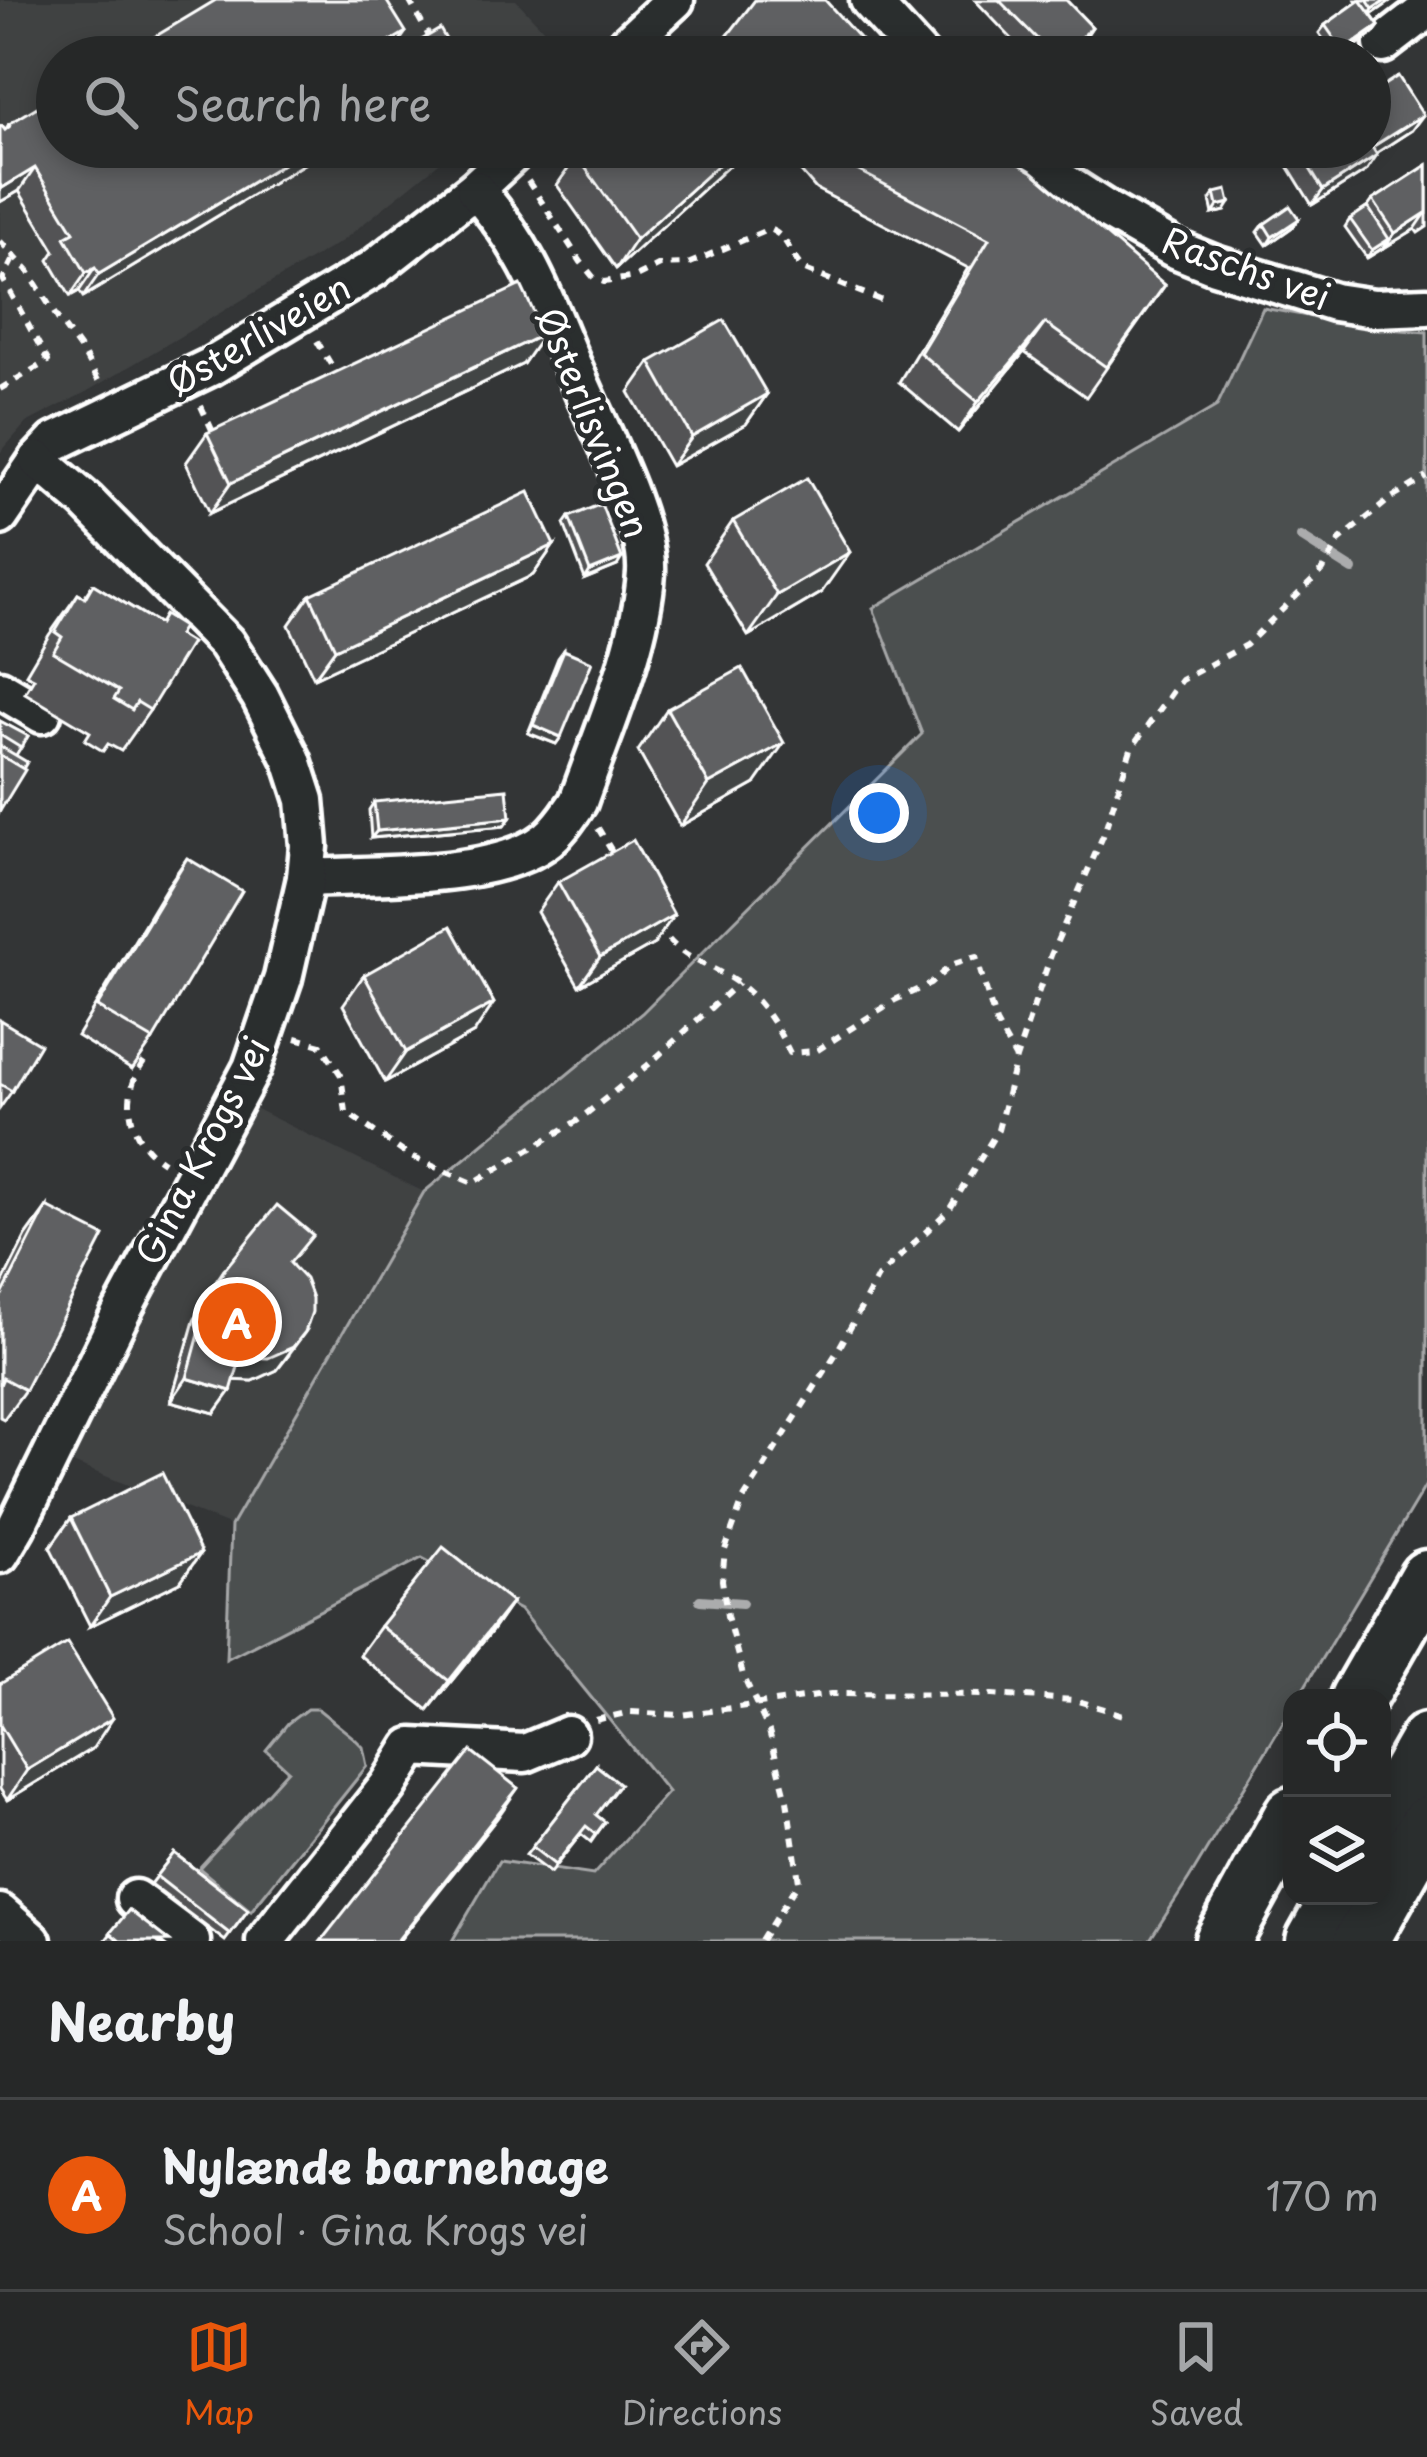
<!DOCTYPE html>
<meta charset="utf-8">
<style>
body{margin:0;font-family:"Playpen Sans",sans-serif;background:#2e3030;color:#f1f3f6}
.controls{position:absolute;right:36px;bottom:36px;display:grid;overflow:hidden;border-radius:24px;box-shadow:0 6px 18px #0003}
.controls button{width:108px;height:108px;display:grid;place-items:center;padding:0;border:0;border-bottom:3px solid #424445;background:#262828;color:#f1f3f6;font:60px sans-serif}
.you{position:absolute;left:879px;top:813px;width:42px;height:42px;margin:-30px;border:9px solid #fff;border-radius:50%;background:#1a73e8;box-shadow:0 0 0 18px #1a73e833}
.badge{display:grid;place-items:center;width:78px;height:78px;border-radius:50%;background:#ea580c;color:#fff;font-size:39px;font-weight:700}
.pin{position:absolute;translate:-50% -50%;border:6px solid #fff;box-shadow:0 3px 12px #0006}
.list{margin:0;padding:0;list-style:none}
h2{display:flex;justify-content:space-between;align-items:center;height:156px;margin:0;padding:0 48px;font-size:51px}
h2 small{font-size:39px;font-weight:400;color:#a4a6a8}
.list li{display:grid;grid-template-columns:78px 1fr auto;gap:36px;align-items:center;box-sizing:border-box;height:192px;padding:0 48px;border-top:3px solid #424445}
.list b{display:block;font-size:45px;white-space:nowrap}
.list p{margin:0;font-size:39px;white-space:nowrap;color:#a4a6a8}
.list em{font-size:39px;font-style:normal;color:#a4a6a8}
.icon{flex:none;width:66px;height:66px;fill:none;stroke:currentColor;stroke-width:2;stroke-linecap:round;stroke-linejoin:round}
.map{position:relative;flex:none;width:1427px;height:1941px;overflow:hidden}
.search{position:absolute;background:#262828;box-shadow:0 6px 18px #0003;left:36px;right:36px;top:36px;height:132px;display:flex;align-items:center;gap:30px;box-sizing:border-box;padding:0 42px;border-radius:66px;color:#a4a6a8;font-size:45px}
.sheet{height:348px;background:#262828}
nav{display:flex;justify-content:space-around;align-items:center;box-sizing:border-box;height:168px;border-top:3px solid #424445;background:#262828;font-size:33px;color:#a4a6a8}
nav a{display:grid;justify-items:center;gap:6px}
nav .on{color:#ea580c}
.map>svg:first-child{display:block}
.built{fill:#404243}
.green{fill:#4c4f50;stroke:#a6a7a8;stroke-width:3}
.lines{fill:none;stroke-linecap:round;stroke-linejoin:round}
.stream{stroke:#abacad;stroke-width:10}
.minor-casing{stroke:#fff;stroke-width:45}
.highway-casing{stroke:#fff;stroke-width:63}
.path{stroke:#fff;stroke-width:6;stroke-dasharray:9 9;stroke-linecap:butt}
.minor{stroke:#2a2d2e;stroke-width:36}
.highway{stroke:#2a2d2e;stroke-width:54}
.wall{fill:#525354;stroke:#fff;stroke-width:3}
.shaded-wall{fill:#424445;stroke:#fff;stroke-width:3}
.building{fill:#5f6162;stroke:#fff;stroke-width:3}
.labels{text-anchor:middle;stroke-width:10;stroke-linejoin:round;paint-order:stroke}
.street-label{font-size:36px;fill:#fff;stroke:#2a2d2e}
</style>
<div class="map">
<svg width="1427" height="1941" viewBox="0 0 1427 1941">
<rect width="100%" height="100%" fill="#333536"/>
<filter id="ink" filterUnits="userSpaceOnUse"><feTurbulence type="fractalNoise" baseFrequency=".00833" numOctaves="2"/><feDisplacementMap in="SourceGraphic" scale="24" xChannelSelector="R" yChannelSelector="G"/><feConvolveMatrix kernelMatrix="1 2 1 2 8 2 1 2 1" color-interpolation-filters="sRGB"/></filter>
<g filter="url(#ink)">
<!-- built -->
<g class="built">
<polygon points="0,0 516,0 569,57 57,57 57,147 459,147 342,241 86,392 26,423 0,453"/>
<polygon points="256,1109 424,1192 231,1526 45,1452"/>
</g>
<!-- green -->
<g class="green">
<polygon points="1263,308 1375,328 1427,332 1427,1483 1298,1698 1292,1698 1292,1708 1189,1879 1149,1941 452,1941 499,1861 593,1875 668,1792 520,1610 422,1558 226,1659 231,1526 424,1192 642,1013 922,734 873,608 1217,406"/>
<polygon points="307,1709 318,1709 354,1738 363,1747 367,1766 251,1911 199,1868 288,1770 266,1750 288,1723"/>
</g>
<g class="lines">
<!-- stream -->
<g class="stream">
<polyline points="1301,537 1353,570"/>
<polyline points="700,1600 742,1603"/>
</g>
<!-- minor casing -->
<g class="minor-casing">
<g id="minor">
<polyline points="869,0 921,57"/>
<polyline points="1383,44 1427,10"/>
<polyline points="613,57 675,0"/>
<polyline points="1021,147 1060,180 1105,209 1173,248 1215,265 1334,302 1374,308 1427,306"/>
<polyline points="0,516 38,460 55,442 210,367 373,269 475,189 520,147"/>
<polyline points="0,689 42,714"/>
<path d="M 306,878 C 372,874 497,880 548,839 C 561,828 569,815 578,802 C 603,731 641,647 646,573 C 649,521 597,424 576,374 C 560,338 547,300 528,265 C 514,238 495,212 475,189"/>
<polyline points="0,1554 16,1527 120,1315 252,1068 283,978 306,878 309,846 305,800 292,760 260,696 226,643 86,501 38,460"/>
<polyline points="135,1899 191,1941"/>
<polyline points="0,1913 32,1941"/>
<polyline points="265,1941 388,1786 412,1747 525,1753 568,1735"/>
</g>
</g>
<!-- highway casing -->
<g class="highway-casing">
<g id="highway">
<polyline points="1358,1698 1427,1578"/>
<polyline points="1382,1819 1427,1741"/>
<polyline points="1223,1941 1292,1815"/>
<polyline points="1314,1941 1339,1896"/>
<polyline points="1361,1941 1427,1824"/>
</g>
</g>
<!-- path -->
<g class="path">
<polyline points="409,0 430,38"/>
<path d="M 528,181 L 581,262 L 594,278 L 604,282 L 636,277 L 660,265 L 688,264 L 769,229 C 790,237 790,258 805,270 L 883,301"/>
<polyline points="0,241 28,271 58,319 83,353 100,384"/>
<polyline points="317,341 336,373"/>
<polyline points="0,389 48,361 3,279 14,257"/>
<polyline points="201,406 213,432"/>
<polyline points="598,828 616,858"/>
<path d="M 658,925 C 682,963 704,960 736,982 C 761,999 777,1027 790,1053 L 816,1051 L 895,1000 L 930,984 L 951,965 L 976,957 L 996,1023 L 1016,1059"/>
<polyline points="296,1038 321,1045 341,1075 346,1112 409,1156 473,1183 577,1121 648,1065 738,983"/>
<path d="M 144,1062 C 120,1095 127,1139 163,1162"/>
<polyline points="596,1720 630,1712 681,1715 831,1694 992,1695 1075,1700 1127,1716"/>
<polyline points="761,1941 799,1881 787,1800 769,1731 743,1675 727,1616 722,1580 725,1550 743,1500 837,1352 878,1277 949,1210 998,1130 1016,1059 1051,955 1103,836 1131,749 1181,680 1246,645 1323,570 1339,541 1390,499 1427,477"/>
</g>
<!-- minor -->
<use href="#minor" class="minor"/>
<!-- highway -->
<use href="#highway" class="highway"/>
</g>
<!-- wall -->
<g class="wall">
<polygon points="975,0 1066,0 1092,27 1082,42 1067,57 1029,57"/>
<polygon points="1356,0 1393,0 1371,15 1379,26 1373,34 1340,57 1336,57 1319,33 1325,25 1357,2"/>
<polygon points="9,124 57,147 332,147 83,297 79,291 70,296 49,260 55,251 19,191 0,202 0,127 5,130"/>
<polygon points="1412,130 1376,153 1366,171 1312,205 1288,166 1299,151"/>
<polygon points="749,147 616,269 557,185 577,156"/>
<polygon points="789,147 991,147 1165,285 1086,397 1024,352 958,432 899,382 968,268 816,189 788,157 793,150"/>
<polygon points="1427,165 1427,227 1418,233 1415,229 1367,258 1345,227 1350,219 1368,207 1373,200"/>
<polygon points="1215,193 1225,211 1213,214 1210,200"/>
<polygon points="1299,219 1294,226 1267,245 1258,232 1264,224"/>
<polygon points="544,334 523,364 210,513 186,463 207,433"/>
<polygon points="650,362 767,394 746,424 671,466 629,392"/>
<polygon points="569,517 617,566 585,579 564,524"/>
<polygon points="733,521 821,593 748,636 704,563"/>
<polygon points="554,545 533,575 314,678 289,625 310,595"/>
<polygon points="93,584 178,635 150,710 121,751 108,744 103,751 85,740 90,732 25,693 34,678 26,674 49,635 78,594 84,597"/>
<polygon points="564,650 561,737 556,744 528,733 558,658"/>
<polygon points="667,709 755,784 680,826 638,751"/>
<polygon points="0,721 28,736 16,755 0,811"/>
<polygon points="374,802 510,818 504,826 371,838 369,810"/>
<polygon points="187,858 153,1040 132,1070 77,1036 166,888"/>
<polygon points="558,882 654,944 579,986 537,912"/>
<polygon points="364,975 474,1033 385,1082 343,1005"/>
<polygon points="0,1020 12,1091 0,1108"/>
<polygon points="47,1207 25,1390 4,1419 0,1417 0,1288 26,1236"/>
<polygon points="292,1265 289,1355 277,1370 253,1381 234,1380 215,1413 171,1401 194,1321 208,1293 224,1270"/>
<polygon points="71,1518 180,1582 90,1626 50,1547"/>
<polygon points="512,1602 491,1632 428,1710 359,1655 380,1626"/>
<polygon points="0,1684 93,1748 7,1800 0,1789"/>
<polygon points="596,1765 596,1815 605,1822 591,1842 581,1834 550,1873 526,1855"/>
<polygon points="174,1853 248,1910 225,1941 150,1884"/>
<polygon points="129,1910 169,1941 105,1941"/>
</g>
<!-- shaded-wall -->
<g class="shaded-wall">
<polygon points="1387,0 1393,0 1368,17 1373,9"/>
<polygon points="1379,26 1373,34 1339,57 1343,51"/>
<polygon points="1092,27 1082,42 1067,57 1062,57"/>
<polygon points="406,32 390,55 386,44"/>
<polygon points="1423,115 1412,130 1361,163 1372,147"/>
<polygon points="311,147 332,147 83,297 99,274"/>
<polygon points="738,147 749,147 616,269 636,239"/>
<polygon points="1377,155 1366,171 1312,205 1323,190"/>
<polygon points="35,168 19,191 0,202 0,191 2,188"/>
<polygon points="1230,203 1225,211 1213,214 1218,206"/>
<polygon points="1426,213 1415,229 1384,248 1395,233"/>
<polygon points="1299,219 1294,226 1267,245 1272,237"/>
<polygon points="1389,239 1384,247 1367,258 1372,250"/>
<polygon points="95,268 79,291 70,296 86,273"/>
<polygon points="1045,323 1024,352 958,432 978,402"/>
<polygon points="544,334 523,364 210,513 231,483"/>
<polygon points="767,394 746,424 671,466 692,437"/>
<polygon points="554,545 533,575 314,678 335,649"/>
<polygon points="850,552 821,593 748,636 777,595"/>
<polygon points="622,558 617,566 585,579 590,571"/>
<polygon points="533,725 561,737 556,744 528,733"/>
<polygon points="784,743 755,784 680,826 709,784"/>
<polygon points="510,818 504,826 371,838 377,831"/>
<polygon points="674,915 654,944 579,986 600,957"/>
<polygon points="494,1003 474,1033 385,1082 406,1052"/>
<polygon points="305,1332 277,1370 253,1381 229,1380 245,1357"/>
<polygon points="238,1335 250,1338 234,1361 222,1357"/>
<polygon points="187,1378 231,1391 215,1413 171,1401"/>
<polygon points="201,1553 180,1582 90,1626 110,1597"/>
<polygon points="512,1602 491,1632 428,1710 449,1681"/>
<polygon points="113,1718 93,1748 7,1800 27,1770"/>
<polygon points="518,1788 497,1818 399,1941 397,1941"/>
</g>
<!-- building -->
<g class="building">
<polygon points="216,0 386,0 406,32 386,44 394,56 440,29 456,57 121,57"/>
<polygon points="755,0 825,0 876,57 711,57"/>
<polygon points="999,0 1066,0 1092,27 1062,57 1055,57"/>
<polygon points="1360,0 1379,26 1343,51 1325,25"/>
<polygon points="1367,0 1387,0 1373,9"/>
<polygon points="1398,76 1423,115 1372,147 1377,155 1323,190 1299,151 1305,147 1370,147 1370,94"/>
<polygon points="57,95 57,147 311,147 99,274 95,268 86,273 65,237 74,232 35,168 2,188 0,184 0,127 2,126 5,130 10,126 9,124"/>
<polygon points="590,147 738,147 636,239 577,156"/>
<polygon points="825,147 991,147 1033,172 1165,285 1106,367 1045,323 978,402 920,353 989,239 836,159"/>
<polygon points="1427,165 1427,215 1426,213 1395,233 1373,200"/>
<polygon points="1227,190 1230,203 1218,206 1215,193"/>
<polygon points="1290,206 1299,219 1272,237 1264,224"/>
<polygon points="1368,207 1389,239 1372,250 1350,219"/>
<polygon points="521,285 544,334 231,483 207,433"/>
<polygon points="724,320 767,394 692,437 650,362"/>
<polygon points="807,478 850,552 777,595 733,521"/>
<polygon points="529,492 554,545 335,649 310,595"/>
<polygon points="601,504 622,558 590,571 569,517"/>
<polygon points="93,584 159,624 164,615 183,627 178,635 191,643 150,710 137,702 132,710 114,699 119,691 53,652 62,637 55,632 78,594 85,598"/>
<polygon points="564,650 592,662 561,737 533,725"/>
<polygon points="742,668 784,743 709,784 667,709"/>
<polygon points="0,721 28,736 21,748 0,735"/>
<polygon points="0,746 27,762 23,769 0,755"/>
<polygon points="0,755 25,770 0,811"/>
<polygon points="507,789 510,818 377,831 374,802"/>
<polygon points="633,840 674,915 600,957 558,882"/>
<polygon points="187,858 242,891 153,1040 97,1007"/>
<polygon points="451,926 494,1003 406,1052 364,975"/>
<polygon points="0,1020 40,1044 12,1091 0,1084"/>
<polygon points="277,1205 313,1235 290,1263 305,1279 312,1298 312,1312 305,1332 293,1347 268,1358 245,1357 250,1338 238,1335 231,1358 240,1360 231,1391 187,1378 209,1298 224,1270"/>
<polygon points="47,1207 104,1236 25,1390 3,1378 0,1385 0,1299"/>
<polygon points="162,1473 201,1553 110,1597 71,1518"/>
<polygon points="443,1547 512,1602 449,1681 380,1626"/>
<polygon points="67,1643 113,1718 27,1770 0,1725 0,1684"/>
<polygon points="471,1751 518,1788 397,1941 321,1941"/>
<polygon points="596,1765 620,1784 596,1815 605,1822 596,1834 586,1826 555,1865 532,1847"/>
<polygon points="174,1853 248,1910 230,1934 156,1876"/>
<polygon points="129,1910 169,1941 120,1941 110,1933"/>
</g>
</g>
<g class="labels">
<!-- street labels -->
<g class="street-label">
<text transform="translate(1246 269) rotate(20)" y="13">Raschs vei</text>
<text transform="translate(259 335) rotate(-30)" y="13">Østerliveien</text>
<text transform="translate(593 423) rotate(68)" y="13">Østerlisvingen</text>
<text transform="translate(203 1151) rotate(-63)" y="13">Gina Krogs vei</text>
</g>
</g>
</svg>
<div class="controls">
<button><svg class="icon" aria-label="locate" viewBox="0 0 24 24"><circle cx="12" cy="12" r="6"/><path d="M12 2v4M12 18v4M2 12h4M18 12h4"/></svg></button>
<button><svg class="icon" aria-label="layers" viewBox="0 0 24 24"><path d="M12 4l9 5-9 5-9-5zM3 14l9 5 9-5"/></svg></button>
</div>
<div class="you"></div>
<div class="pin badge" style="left:237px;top:1322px">A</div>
<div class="search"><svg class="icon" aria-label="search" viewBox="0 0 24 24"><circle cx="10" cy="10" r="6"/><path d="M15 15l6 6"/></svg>Search here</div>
</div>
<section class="sheet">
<h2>Nearby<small></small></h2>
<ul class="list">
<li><span class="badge">A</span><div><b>Nylænde barnehage</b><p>School · Gina Krogs vei</p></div><em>170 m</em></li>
</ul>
</section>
<nav>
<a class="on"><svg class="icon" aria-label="map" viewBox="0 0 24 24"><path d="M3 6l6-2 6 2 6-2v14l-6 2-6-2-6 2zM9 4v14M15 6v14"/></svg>Map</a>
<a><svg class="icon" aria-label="directions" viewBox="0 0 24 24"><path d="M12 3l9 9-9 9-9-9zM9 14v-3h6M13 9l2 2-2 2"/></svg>Directions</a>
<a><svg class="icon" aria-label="saved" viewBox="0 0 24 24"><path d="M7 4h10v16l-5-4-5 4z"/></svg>Saved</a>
</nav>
